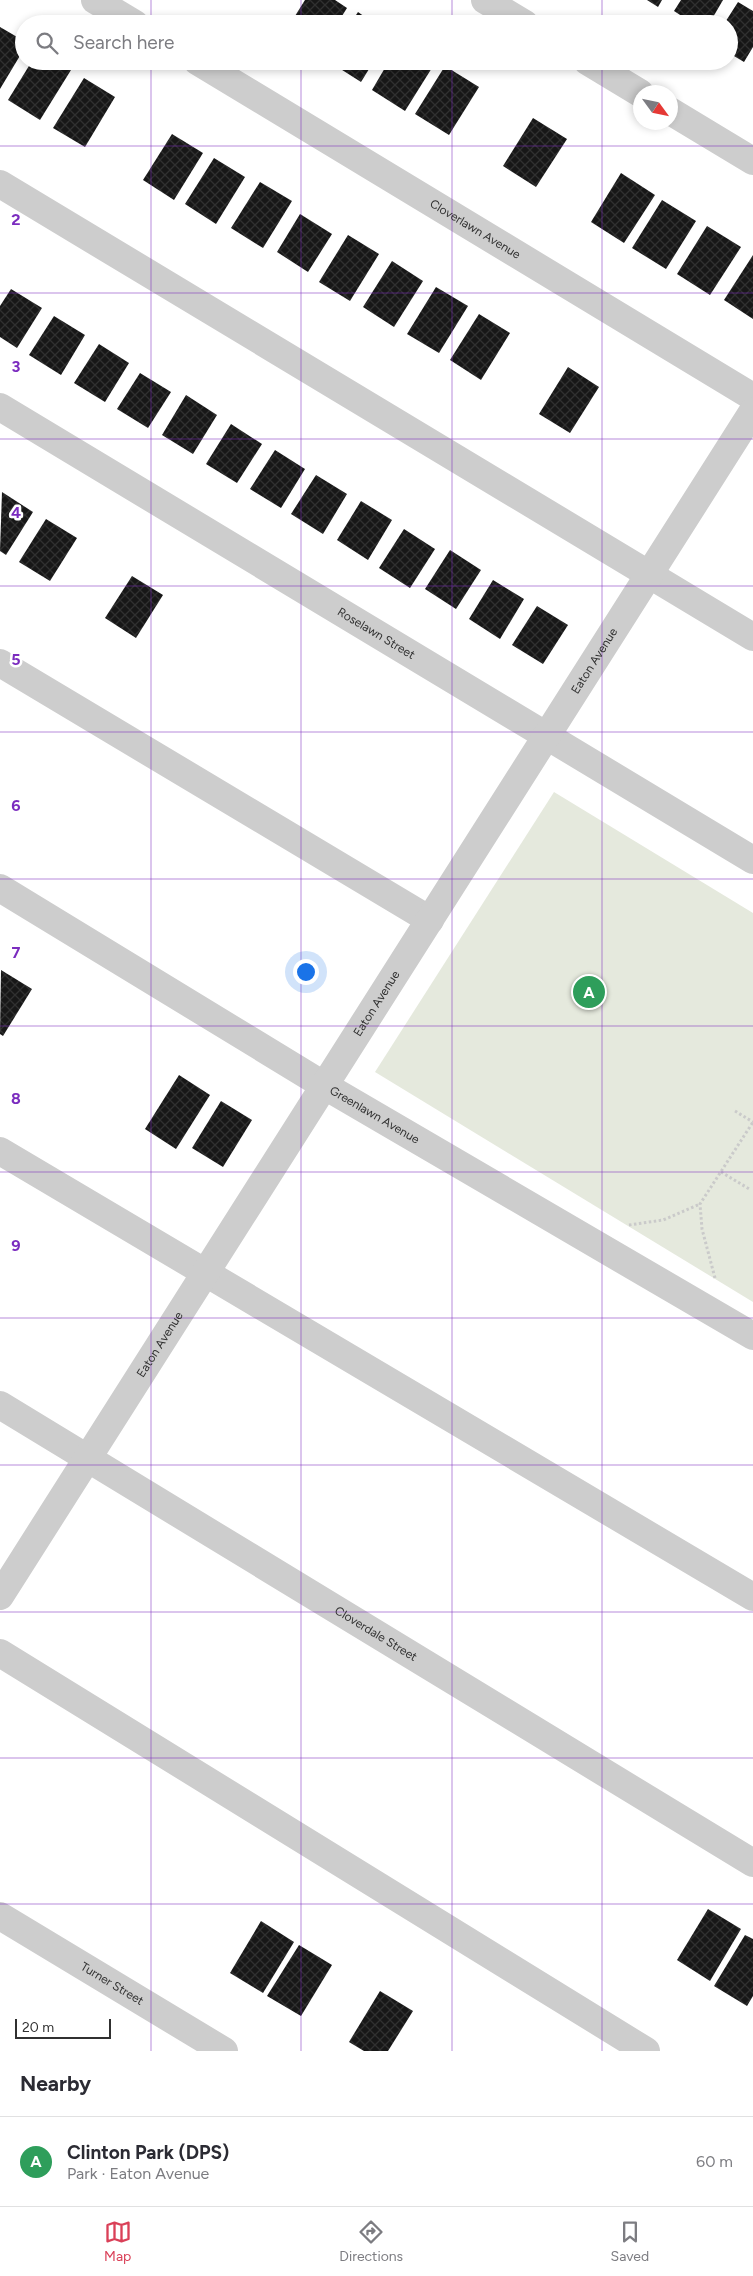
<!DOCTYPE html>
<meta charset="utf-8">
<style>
body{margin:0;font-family:Figtree,sans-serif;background:#f7f7f7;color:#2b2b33}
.compass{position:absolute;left:633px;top:85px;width:45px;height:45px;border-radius:50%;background:#fff;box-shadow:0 2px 8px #0003;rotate:123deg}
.scale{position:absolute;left:15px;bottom:12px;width:96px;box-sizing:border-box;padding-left:5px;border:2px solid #303030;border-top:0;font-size:14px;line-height:18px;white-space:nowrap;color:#303030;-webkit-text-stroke:4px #fff;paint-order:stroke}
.you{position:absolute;left:305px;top:971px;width:18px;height:18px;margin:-12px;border:4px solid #fff;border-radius:50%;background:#1a73e8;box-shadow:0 0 0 8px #1a73e833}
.badge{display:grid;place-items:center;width:32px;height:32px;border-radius:50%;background:#da4058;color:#fff;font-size:16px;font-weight:700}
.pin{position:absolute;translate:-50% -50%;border:2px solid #fff;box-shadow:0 1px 5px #0006}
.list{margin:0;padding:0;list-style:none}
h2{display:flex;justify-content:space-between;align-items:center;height:65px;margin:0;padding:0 20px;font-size:21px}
h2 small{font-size:16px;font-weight:400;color:#7c7c81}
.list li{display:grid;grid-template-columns:32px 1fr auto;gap:15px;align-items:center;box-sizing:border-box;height:90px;padding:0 20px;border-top:1px solid #e1e1e2}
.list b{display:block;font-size:19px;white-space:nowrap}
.list p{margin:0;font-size:16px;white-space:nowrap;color:#7c7c81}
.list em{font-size:16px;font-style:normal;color:#7c7c81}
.icon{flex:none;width:28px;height:28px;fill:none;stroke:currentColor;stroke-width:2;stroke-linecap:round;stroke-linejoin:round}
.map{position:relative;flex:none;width:753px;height:2051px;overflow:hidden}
.search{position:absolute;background:#fff;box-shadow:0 2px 8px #0003;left:15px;right:15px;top:15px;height:55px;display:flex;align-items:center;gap:12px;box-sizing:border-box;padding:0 18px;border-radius:28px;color:#7c7c81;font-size:19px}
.sheet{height:155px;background:#fff}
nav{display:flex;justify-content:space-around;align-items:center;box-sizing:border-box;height:70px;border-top:1px solid #e1e1e2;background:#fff;font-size:14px;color:#7c7c81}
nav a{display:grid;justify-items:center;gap:2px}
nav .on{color:#da4058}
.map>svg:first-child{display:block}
.park{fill:#e5e9dd}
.building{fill:url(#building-cross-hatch)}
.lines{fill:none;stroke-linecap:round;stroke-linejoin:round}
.path{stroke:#cacaca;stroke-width:3;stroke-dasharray:2.5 2.5;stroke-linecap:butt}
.minor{stroke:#cdcdcd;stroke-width:28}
.grid{fill:none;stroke:#7b2cbf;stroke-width:1;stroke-opacity:0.55}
.labels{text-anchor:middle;stroke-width:5;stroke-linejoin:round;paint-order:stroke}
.street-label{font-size:12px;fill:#303030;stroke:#fff}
.grid-label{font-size:16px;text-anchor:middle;font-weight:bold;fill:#7b2cbf;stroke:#fff;stroke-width:5;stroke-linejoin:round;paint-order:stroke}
</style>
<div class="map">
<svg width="753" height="2051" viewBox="0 0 753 2051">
<defs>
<pattern id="building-cross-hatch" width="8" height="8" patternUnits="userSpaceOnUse" patternTransform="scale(1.25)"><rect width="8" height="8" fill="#171717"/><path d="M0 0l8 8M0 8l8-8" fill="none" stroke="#303030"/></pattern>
</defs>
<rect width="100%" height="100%" fill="#fff"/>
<!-- park -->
<polygon class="park" points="554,792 753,913 753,1302 375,1072"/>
<!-- building -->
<g class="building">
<polygon points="305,0 335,0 347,8 337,24 290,24"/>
<polygon points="647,0 662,0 658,7"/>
<polygon points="681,0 723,0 709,24 694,24 674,11"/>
<polygon points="738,2 753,11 753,47 744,62 729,53 729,24 724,24"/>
<polygon points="358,12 375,24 350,24"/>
<polygon points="0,27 24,41 24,49 0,89"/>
<polygon points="32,61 57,61 71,70 40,120 8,100"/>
<polygon points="328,61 374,61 361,82"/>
<polygon points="389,61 435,63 405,111 372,90"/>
<polygon points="445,66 479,87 449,135 415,114"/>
<polygon points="84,78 115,97 85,147 53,128"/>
<polygon points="533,118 567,139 536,187 503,166"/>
<polygon points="172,134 203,153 174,200 143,180"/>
<polygon points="214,158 245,177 216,224 185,204"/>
<polygon points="621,173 655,195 624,243 591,222"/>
<polygon points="260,182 292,201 263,248 231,228"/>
<polygon points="662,200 696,221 666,269 632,248"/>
<polygon points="300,214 332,234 308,272 277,252"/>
<polygon points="707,226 741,247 710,295 677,274"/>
<polygon points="348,235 379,254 350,301 319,282"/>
<polygon points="753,255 753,319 724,300"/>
<polygon points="392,261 423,281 394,327 363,307"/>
<polygon points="436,287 468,306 439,353 407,334"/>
<polygon points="11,289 42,308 17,348 0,337 0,306"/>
<polygon points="479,314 510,333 481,380 450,360"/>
<polygon points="54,316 85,335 61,375 29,355"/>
<polygon points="99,344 129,363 105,402 74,383"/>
<polygon points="568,367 599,387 570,433 539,414"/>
<polygon points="140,373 171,392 148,428 117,409"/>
<polygon points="186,395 217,415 193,454 162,435"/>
<polygon points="231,424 262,444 237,483 206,464"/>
<polygon points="275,450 305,469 281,508 250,489"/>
<polygon points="316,475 347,494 323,534 291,514"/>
<polygon points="2,492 33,512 6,555 0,551"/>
<polygon points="361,501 392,520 368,560 337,540"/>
<polygon points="46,519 77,538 50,581 19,562"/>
<polygon points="404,529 435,549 410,588 379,568"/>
<polygon points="450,550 481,570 456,609 425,589"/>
<polygon points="132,576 163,595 136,638 105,618"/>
<polygon points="493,580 524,599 500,639 469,619"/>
<polygon points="537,606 568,625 543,664 512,645"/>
<polygon points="1,970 32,989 3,1036 0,1034"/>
<polygon points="179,1075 210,1095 176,1149 145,1129"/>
<polygon points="221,1101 252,1120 223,1167 192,1148"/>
<polygon points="708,1909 741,1929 710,1981 677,1960"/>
<polygon points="261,1921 294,1942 263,1993 230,1973"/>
<polygon points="745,1935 753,1939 753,1996 747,2006 714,1986"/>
<polygon points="299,1945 332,1965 301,2016 267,1996"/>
<polygon points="380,1991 413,2011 388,2051 364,2051 349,2042"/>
</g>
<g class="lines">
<!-- path -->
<g class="path">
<polyline points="735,1111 753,1122"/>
<polyline points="721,1172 751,1190"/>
<polyline points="629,1225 663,1220 700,1204"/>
<polyline points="715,1278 702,1229 700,1204 753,1122"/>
</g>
<!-- minor -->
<g class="minor">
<polyline points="95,0 135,24"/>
<polyline points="485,0 525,24"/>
<path id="s1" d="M 197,61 L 753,397"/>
<polyline points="587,61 640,93"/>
<polyline points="670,111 753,161"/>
<polyline points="0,184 753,637"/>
<path id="s2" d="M 0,407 L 753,860"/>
<polyline points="0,663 430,920"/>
<path id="s3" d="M 0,888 L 325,1086 L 753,1336"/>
<polyline points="0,1151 753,1597"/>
<path id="s4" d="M 0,1405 L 753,1863"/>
<path id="s5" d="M 0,1596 L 753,411"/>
<polyline points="0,1653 646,2051"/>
<path id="s6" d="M 0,1916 L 224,2051"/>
</g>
</g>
<!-- grid -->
<path class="grid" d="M 151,0 L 151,24M 301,0 L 301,24M 452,0 L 452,24M 602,0 L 602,24M 151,61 L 151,2051M 301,61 L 301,2051M 452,61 L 452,2051M 602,61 L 602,2051M 0,146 L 753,146M 0,293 L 753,293M 0,439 L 753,439M 0,586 L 753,586M 0,732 L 753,732M 0,879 L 753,879M 0,1026 L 753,1026M 0,1172 L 753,1172M 0,1318 L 753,1318M 0,1465 L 753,1465M 0,1612 L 753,1612M 0,1758 L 753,1758M 0,1904 L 753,1904"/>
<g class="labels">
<!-- street labels -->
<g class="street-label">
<text dy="4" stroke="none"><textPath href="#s1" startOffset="325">Cloverlawn Avenue</textPath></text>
<text dy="4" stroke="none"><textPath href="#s2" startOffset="439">Roselawn Street</textPath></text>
<text dy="4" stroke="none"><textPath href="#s5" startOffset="1108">Eaton Avenue</textPath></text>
<text dy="4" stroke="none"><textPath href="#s5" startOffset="702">Eaton Avenue</textPath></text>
<text dy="4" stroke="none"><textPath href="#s3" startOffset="438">Greenlawn Avenue</textPath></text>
<text dy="4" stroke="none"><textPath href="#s5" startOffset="298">Eaton Avenue</textPath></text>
<text dy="4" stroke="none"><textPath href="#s4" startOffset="440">Cloverdale Street</textPath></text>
<text dy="4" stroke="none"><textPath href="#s6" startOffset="131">Turner Street</textPath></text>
</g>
</g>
<g class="grid-label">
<text x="16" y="225">2</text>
<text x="16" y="372">3</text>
<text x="16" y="518">4</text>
<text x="16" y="665">5</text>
<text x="16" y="811">6</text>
<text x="16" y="958">7</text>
<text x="16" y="1104">8</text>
<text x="16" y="1251">9</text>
</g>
</svg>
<svg class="compass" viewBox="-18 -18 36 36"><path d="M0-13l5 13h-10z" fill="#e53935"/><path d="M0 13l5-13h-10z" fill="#7c7c81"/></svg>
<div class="scale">20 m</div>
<div class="you"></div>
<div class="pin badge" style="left:589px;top:992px;background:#2e9e5b">A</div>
<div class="search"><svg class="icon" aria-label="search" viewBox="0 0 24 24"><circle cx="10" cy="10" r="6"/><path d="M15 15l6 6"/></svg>Search here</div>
</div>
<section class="sheet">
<h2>Nearby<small></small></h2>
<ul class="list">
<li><span class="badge" style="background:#2e9e5b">A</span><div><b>Clinton Park (DPS)</b><p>Park · Eaton Avenue</p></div><em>60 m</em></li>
</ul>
</section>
<nav>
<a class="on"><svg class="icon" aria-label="map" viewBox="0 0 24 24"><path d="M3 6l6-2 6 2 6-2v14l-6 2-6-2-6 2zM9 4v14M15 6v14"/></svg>Map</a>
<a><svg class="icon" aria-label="directions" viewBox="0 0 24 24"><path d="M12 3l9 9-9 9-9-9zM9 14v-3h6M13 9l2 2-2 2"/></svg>Directions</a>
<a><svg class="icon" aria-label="saved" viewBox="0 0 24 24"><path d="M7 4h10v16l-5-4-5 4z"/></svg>Saved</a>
</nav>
